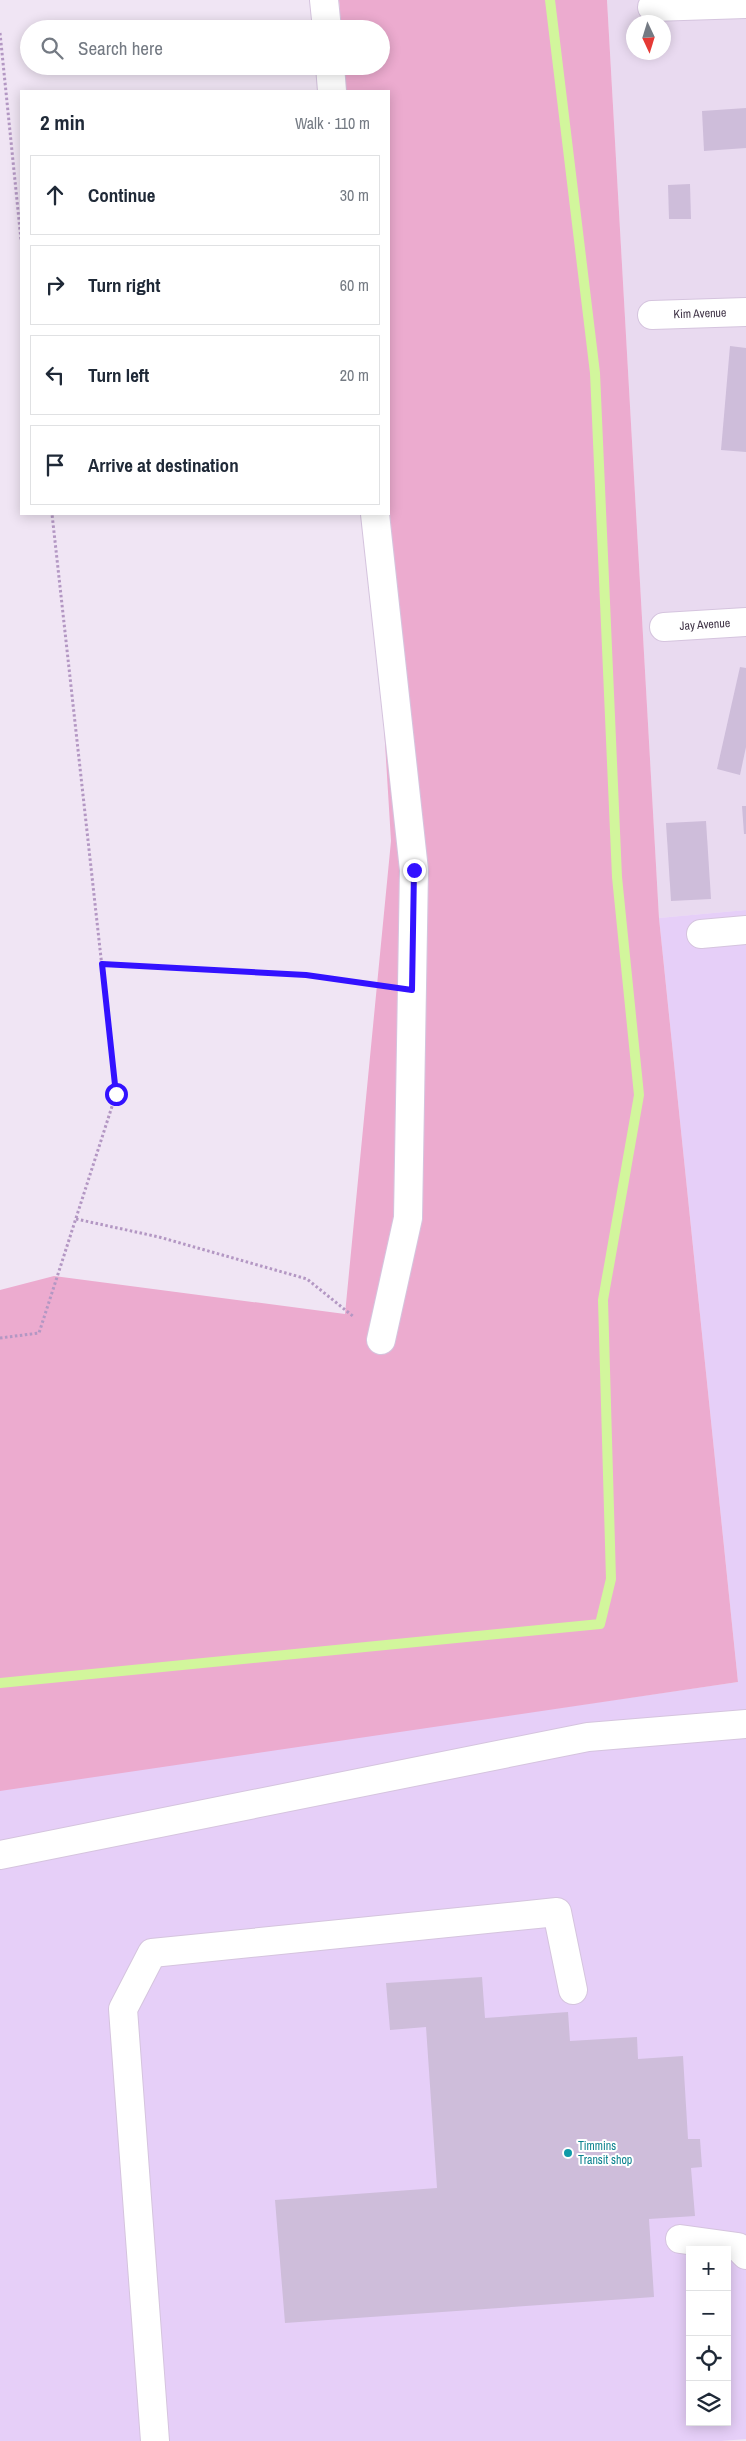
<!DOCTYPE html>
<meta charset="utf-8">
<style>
body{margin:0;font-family:"Archivo Narrow",sans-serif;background:#f2f2f3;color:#1f2937}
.controls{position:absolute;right:15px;bottom:15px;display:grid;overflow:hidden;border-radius:0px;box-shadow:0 2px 12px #0003}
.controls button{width:45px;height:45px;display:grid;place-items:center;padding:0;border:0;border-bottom:1px solid #e0e1e3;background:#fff;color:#1f2937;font:25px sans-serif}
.compass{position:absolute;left:626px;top:15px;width:45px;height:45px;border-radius:50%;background:#fff;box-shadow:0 2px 12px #0003;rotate:176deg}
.stop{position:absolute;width:15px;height:15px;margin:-11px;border:4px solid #3312ff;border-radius:50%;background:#fff}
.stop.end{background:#3312ff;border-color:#fff;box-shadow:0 1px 5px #0008}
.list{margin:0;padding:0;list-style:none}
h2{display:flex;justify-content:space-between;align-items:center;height:65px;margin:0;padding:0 20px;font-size:21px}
h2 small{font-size:16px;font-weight:400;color:#747a83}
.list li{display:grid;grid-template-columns:32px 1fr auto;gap:15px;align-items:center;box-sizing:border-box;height:80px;margin:0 10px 10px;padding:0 10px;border:1px solid #e0e1e3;border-radius:0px}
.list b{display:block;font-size:19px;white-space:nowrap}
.list em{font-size:16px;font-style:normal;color:#747a83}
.icon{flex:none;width:28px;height:28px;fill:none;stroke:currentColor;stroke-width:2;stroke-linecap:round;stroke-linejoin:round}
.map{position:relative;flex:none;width:746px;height:2441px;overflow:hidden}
.search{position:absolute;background:#fff;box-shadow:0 2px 12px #0003;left:20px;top:20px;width:370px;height:55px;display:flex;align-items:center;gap:12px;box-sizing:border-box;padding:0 18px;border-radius:28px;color:#747a83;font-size:19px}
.panel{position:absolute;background:#fff;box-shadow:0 2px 12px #0003;left:20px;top:90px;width:370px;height:425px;border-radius:0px}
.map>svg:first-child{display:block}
.residential{fill:#e9daf0;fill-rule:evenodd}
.commercial{fill:#e6cff8;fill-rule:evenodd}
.green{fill:#ecabcf}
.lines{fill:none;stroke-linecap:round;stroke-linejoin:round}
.stream{stroke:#d2f69c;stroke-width:10}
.building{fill:#cebdda}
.minor-casing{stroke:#d5c4de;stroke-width:30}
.path{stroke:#b397c3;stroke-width:3;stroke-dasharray:2.5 2.5;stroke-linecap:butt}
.minor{stroke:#fff;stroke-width:28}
.route{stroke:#3312ff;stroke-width:6}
.culture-dot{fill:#0f9aa8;stroke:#fff;stroke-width:2}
.labels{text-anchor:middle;stroke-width:4;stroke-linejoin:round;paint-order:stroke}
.street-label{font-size:12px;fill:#403447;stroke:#fff}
.culture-label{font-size:12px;fill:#0d838f;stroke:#fff;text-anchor:start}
</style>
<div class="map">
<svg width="746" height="2441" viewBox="0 0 746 2441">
<rect width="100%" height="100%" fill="#f0e5f4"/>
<!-- residential -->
<path class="residential" d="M 607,0 L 746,0 L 746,910 L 659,918 ZM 634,22 L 664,22 L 664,52 L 634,52 Z"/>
<!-- commercial -->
<path class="commercial" d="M 746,910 L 746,2439 L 721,2441 L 0,2441 L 0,1789 L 738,1682 L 659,918 ZM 690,2250 L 727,2250 L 727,2422 L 690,2422 Z"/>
<!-- green -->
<polygon class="green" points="339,0 607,0 659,918 738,1682 0,1791 0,1290 54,1276 345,1314 391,841 371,514 389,514 389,91 345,91 343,66 381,66 381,29 341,29"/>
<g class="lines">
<!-- stream -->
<polyline class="stream" points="0,1683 600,1624 611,1579 603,1300 639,1095 617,877 595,373 550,0"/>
</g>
<!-- building -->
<g class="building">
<polygon points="746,108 746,148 704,151 702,111"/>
<polygon points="690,184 691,219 669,219 668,185"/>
<polygon points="730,346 746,348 746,452 721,450"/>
<polygon points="740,667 746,668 746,747 740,775 717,769"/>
<polygon points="742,806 746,806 746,834 744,834"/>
<polygon points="706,821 711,899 671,901 666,823"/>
<polygon points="482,1977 485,2018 568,2012 570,2041 637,2037 638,2059 683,2056 688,2139 700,2139 702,2167 691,2168 695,2216 649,2219 654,2297 285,2323 275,2200 437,2188 426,2027 390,2030 386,1983"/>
</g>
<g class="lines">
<!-- minor casing -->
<g class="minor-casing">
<g id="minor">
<polyline points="324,0 327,29"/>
<polyline points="652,7 746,4"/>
<polyline points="330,66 332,91"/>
<path id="s1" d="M 652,315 L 746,312"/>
<polyline points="375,514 414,870 408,1218 381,1340"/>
<path id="s2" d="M 664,627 L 746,622"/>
<polyline points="701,934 746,930"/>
<polyline points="0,1855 588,1737 746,1724"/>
<polyline points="680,2239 738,2247 746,2255"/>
<polyline points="155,2441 123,2009 152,1953 557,1912 573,1990"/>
</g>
</g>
<!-- path -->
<g class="path">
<polyline points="0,33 21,240"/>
<polyline points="102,964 306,975 382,985"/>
<polyline points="76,1219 159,1237 307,1279 354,1317"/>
<polyline points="0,1338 39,1333 116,1094 52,514"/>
</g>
<!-- minor -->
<use href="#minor" class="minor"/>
</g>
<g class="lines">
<!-- route -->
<polyline class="route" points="116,1094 102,964 306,975 412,990 414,870"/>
</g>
<!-- markers -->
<circle class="culture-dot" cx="568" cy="2153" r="5"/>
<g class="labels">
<!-- street labels -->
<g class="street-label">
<text dy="4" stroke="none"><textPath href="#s1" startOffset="48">Kim Avenue</textPath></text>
<text dy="4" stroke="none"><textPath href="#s2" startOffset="41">Jay Avenue</textPath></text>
</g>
<!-- culture labels -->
<g class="culture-label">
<text x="578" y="2150">Timmins<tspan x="578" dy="14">Transit shop</tspan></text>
</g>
</g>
</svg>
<div class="controls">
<button>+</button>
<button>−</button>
<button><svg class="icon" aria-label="locate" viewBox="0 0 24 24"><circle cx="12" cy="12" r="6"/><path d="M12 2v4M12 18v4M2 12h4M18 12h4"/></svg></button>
<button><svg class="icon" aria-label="layers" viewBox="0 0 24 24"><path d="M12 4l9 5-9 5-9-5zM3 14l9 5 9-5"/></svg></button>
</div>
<svg class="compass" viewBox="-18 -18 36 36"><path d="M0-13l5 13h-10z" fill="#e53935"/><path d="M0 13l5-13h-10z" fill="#747a83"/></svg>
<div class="stop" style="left:116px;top:1094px"></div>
<div class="stop end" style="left:414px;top:870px"></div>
<div class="search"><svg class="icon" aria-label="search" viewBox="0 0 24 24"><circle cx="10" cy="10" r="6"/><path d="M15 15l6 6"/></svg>Search here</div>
<section class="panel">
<h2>2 min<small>Walk · 110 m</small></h2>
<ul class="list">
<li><svg class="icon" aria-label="ahead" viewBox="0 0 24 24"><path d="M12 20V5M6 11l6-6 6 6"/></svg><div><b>Continue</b></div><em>30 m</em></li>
<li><svg class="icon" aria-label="right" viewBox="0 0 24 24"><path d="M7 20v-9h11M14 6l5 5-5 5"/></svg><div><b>Turn right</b></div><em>60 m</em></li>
<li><svg class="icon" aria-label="left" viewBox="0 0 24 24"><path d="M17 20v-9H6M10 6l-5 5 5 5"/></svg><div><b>Turn left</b></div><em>20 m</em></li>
<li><svg class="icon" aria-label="arrive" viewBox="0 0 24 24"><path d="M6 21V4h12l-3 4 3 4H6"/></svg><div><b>Arrive at destination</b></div></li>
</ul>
</section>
</div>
